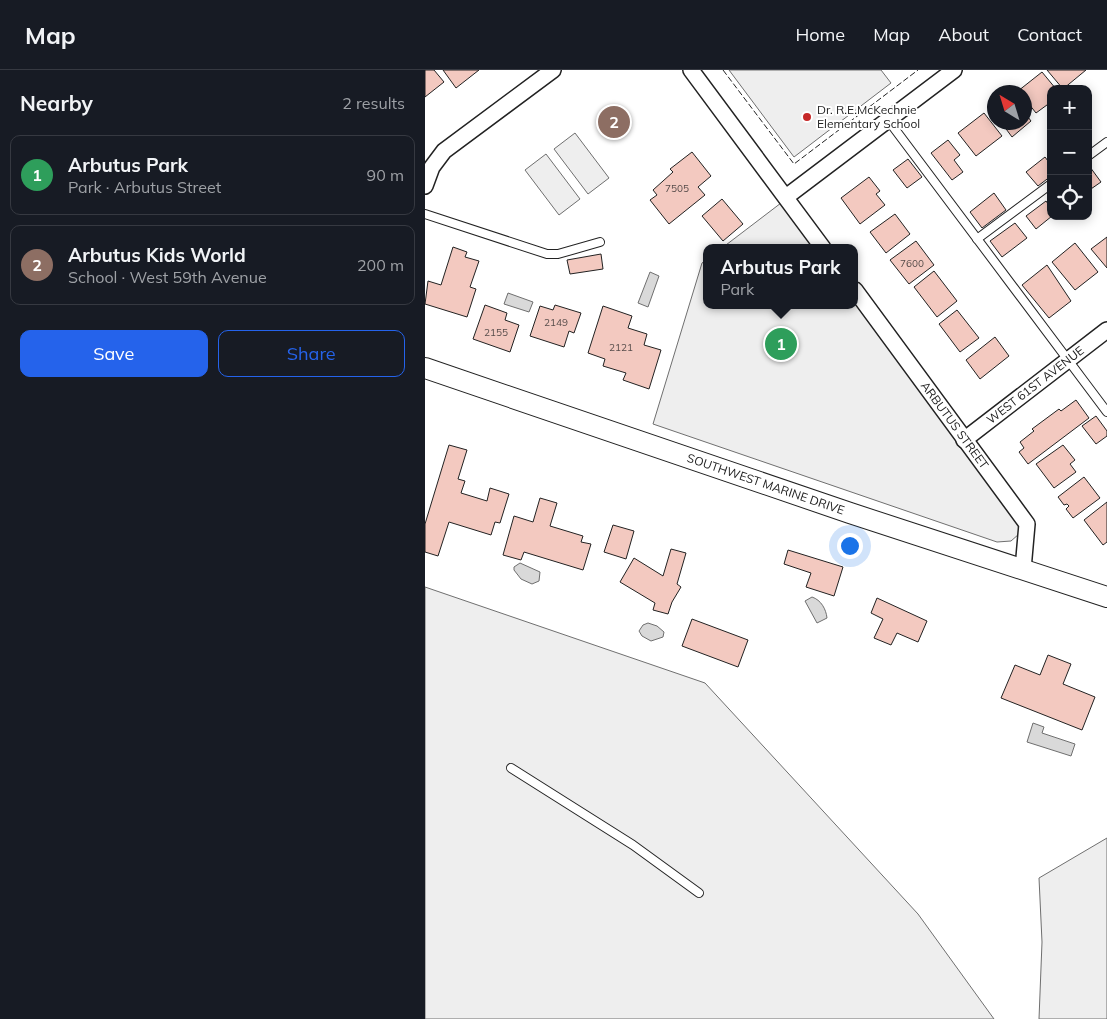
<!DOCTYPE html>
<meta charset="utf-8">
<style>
body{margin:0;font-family:Mulish,sans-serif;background:#242831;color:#f1f3f6}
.controls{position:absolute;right:15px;top:15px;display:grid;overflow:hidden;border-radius:10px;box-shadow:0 2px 12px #0003}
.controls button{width:45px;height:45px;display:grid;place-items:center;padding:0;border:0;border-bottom:1px solid #363941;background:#171b24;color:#f1f3f6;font:25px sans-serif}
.compass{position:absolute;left:562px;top:15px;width:45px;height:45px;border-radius:50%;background:#171b24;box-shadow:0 2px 12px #0003;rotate:322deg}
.you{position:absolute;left:424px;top:475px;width:18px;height:18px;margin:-12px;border:4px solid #fff;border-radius:50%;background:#1a73e8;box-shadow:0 0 0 8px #1a73e833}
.badge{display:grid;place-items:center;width:32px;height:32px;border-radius:50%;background:#2563eb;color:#fff;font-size:16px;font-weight:700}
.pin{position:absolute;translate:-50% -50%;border:2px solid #fff;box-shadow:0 1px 5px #0006}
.popup{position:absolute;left:278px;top:174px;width:155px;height:65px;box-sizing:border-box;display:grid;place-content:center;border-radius:10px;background:#171b24;filter:drop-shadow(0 1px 4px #0005);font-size:16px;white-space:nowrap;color:#9ea1a6}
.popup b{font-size:19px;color:#f1f3f6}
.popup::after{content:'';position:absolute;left:50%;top:100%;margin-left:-10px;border:10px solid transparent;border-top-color:#171b24}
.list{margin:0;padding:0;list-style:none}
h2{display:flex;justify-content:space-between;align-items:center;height:65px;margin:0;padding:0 20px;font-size:21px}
h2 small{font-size:16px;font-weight:400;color:#9ea1a6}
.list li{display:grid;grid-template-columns:32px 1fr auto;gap:15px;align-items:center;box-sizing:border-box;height:80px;margin:0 10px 10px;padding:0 10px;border:1px solid #363941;border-radius:10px}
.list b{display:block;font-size:19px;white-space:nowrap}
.list p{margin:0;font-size:16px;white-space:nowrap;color:#9ea1a6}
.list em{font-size:16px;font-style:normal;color:#9ea1a6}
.actions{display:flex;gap:10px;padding:15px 20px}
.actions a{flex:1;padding:11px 0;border:1px solid #2563eb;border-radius:10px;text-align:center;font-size:18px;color:#2563eb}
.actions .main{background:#2563eb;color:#fff}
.icon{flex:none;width:28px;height:28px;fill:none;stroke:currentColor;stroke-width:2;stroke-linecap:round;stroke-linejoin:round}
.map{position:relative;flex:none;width:682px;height:949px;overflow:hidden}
header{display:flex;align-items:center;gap:30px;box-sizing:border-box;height:70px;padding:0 25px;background:#171b24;border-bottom:1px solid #363941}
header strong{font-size:24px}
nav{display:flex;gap:28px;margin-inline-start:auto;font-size:18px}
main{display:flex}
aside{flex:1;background:#171b24}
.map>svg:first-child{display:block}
.green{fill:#eee;stroke:#6f6f6f}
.water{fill:#d9d9d9;stroke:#6f6f6f}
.building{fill:#f3c9c0;stroke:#222}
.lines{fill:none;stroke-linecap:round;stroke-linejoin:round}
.lane-casing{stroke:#222;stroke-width:10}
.street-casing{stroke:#222;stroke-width:18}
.secondary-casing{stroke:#222;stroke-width:22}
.lane{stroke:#fff;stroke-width:8}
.street{stroke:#fff;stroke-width:15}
.secondary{stroke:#fff;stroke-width:20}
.fence{stroke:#222;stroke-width:1;stroke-dasharray:6 2.5;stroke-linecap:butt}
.poi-dot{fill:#c62828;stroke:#fff;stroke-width:2}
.labels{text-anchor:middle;stroke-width:4;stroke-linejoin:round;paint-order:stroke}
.number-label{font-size:10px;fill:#564c4a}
.poi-label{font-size:12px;fill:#222;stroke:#fff;text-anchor:start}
.street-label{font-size:12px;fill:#222;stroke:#fff}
</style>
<header>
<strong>Map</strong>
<nav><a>Home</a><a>Map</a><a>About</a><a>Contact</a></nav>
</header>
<main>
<aside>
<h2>Nearby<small>2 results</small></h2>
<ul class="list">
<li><span class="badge" style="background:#2e9e5b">1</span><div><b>Arbutus Park</b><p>Park · Arbutus Street</p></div><em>90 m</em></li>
<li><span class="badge" style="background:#8d6e63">2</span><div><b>Arbutus Kids World</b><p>School · West 59th Avenue</p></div><em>200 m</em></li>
</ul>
<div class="actions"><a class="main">Save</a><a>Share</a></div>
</aside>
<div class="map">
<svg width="682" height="949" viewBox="0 0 682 949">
<rect width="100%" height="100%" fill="#fff"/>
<!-- green -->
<g class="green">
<polygon points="304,0 456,0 466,13 369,87"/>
<polygon points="150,63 184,108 163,124 129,79"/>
<polygon points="121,84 155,129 134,145 100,100"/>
<polygon points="356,133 389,178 297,178"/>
<polygon points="282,189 282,235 430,235 430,232 593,453 594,464 586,471 572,472 228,354 277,193"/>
<polygon points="0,517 280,613 493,844 569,949 0,949"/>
<polygon points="682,768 682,949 614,949 617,872 614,808"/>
</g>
<!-- water -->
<g class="water">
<polygon points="225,202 234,206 223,237 213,233"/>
<polygon points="83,223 108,232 104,242 79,234"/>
<polygon points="95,493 115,502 114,511 107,514 96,509 89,500 89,497"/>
<path d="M 387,527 C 396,530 401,539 402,548 L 392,553 L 380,531 Z"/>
<polygon points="223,553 232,556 239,562 238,567 226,571 217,566 214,561 218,555"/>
<polygon points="608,653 619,657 617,663 650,674 646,686 602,672"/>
</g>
<!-- building -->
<g class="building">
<polygon points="0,0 9,0 19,12 0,27"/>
<polygon points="18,0 54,0 31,18"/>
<polygon points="622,0 661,0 638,19"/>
<polygon points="617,2 631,19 626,19 626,32 611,43 600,29 600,22 593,21"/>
<polygon points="559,43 577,66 551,86 533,63"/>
<polygon points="600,43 606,51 587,67 576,52 600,52"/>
<polygon points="523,70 535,85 529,90 538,102 527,110 506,83"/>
<polygon points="267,82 286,106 273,117 280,125 244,154 225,130 232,125 228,120 248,102 245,99"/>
<polygon points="620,87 626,95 626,106 613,116 601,102"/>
<polygon points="483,89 497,107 482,118 468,100"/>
<polygon points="665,97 676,112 663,121 663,98"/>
<polygon points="444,107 455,121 451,124 460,135 435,154 416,128"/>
<polygon points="569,123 581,140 557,158 545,142"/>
<polygon points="297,129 318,154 298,171 277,146"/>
<polygon points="621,131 626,138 627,146 611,159 601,146"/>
<polygon points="470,144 485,164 461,183 445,162"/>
<polygon points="590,153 602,168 577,187 565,171"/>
<polygon points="682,167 682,198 666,179"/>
<polygon points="491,171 509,195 484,214 465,190"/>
<polygon points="650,173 673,202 650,220 627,192"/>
<polygon points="28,177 42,182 40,187 54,191 45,217 51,219 42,247 0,234 3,211 16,215"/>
<polygon points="176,184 178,199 145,204 142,190"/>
<polygon points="622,195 646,231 624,248 597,215"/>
<polygon points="509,201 532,231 512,247 489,217"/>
<polygon points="60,235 82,243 80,250 94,255 85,282 48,269"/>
<polygon points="130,235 156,243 149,263 144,261 139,277 105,266 115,236 128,240"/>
<polygon points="178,236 207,246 203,258 222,264 219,275 236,280 224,319 198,310 201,303 178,296 180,289 163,283"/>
<polygon points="532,240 554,268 535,282 514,254"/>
<polygon points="570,267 584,286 555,309 541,290"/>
<polygon points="651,330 664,348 603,394 594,382 599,378 595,372 609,361 607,359 634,339 636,341"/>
<polygon points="671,346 682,361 682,366 671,374 657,356"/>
<polygon points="24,375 42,380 33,409 40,411 36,423 62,431 65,418 84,424 75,453 70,452 66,465 24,452 13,486 0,482 0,454"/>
<polygon points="638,375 650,390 645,394 651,402 629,418 611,394"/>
<polygon points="659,407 675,428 648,448 641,439 644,436 642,434 639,435 633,427"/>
<polygon points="115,428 132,433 125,456 158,466 156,472 166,474 158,500 99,482 96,490 78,485 89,446 108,452"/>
<polygon points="682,432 682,472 678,475 659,450"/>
<polygon points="188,455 209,461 201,489 179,482"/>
<polygon points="246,479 261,483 252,514 256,517 247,532 243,544 228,540 230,533 195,512 209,488 238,506"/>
<polygon points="363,480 418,497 409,526 381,517 386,503 359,494"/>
<polygon points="452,528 502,551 493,572 472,563 466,575 449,568 458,549 446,543"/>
<polygon points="267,549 323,570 313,597 257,576"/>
<polygon points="623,585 646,594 638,614 670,627 657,660 576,628 590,595 615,605"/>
</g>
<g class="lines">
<!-- lane casing -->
<g class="lane-casing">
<g id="lane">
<polyline points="463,50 682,342"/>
<polyline points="663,86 682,72"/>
<polyline points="0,144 122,184 133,184 175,172"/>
<polyline points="552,169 626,114"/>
<polyline points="86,698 208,775 274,823"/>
</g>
</g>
<!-- street casing -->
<g class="street-casing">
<g id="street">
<polyline points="266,0 398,178"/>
<polyline points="0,116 7,97 19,81 128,0"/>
<polyline points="361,127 529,0"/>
<path id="s1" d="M 430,220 L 602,454 L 598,499"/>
<path id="s2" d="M 539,370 L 682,260"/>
</g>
</g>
<!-- secondary casing -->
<g class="secondary-casing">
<g id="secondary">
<path id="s3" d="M 0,298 L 425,443 L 682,527"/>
</g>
</g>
<!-- lane -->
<use href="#lane" class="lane"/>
<!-- street -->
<use href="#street" class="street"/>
<!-- secondary -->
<use href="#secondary" class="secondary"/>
<!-- fence -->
<polyline class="fence" points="298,0 369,94 493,0"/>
</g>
<!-- markers -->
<circle class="poi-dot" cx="382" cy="47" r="5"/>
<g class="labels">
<!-- number labels -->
<g class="number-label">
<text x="252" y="122">7505</text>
<text x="487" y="197">7600</text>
<text x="131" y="256">2149</text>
<text x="71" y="266">2155</text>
<text x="196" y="281">2121</text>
</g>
<!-- poi labels -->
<g class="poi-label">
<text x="392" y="44">Dr. R.E.McKechnie<tspan x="392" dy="14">Elementary School</tspan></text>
</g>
<!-- street labels -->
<g class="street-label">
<text dy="4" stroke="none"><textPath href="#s2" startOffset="90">WEST 61ST AVENUE</textPath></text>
<text dy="4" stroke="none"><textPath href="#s1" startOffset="168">ARBUTUS STREET</textPath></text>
<text dy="4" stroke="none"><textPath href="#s3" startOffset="360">SOUTHWEST MARINE DRIVE</textPath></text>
</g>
</g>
</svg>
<div class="controls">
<button>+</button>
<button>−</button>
<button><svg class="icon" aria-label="locate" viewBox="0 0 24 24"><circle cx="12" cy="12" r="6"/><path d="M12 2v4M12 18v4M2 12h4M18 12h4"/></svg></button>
</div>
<svg class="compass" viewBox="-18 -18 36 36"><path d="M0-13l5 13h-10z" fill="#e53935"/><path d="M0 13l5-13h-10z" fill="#9ea1a6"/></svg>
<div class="you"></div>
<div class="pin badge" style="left:356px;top:274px;background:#2e9e5b">1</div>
<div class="popup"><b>Arbutus Park</b>Park</div>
<div class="pin badge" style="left:189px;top:52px;background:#8d6e63">2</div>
</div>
</main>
